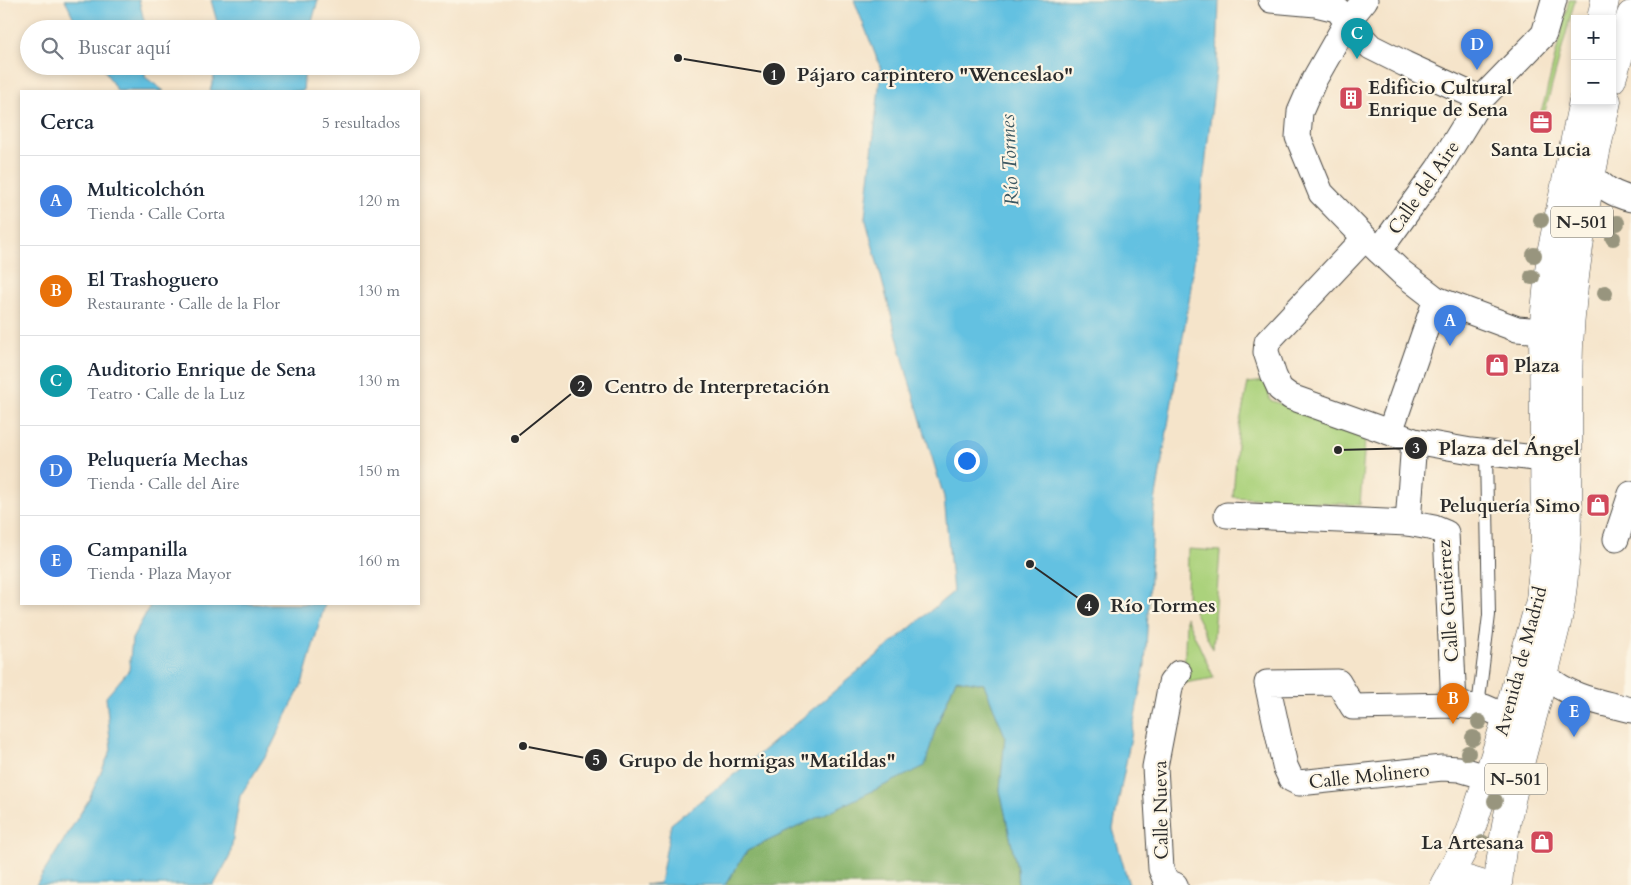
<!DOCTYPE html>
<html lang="es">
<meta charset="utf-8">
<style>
body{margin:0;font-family:Cardo,serif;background:#f2f2f3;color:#1f2937}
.controls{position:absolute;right:15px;top:15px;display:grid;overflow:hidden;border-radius:0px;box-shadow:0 2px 8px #0003}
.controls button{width:45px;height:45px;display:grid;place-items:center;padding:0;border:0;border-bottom:1px solid #e0e1e3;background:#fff;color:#1f2937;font:25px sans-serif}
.you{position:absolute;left:966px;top:460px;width:18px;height:18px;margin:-12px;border:4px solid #fff;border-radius:50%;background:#1a73e8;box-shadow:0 0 0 8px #1a73e833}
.badge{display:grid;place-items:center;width:32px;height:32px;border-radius:50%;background:#d1495b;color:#fff;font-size:16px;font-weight:700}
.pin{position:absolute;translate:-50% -41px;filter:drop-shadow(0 1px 2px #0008)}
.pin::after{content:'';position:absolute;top:26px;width:18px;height:15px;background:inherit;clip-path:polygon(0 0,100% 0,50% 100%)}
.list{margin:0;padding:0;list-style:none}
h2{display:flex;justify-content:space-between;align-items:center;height:65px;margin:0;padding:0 20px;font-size:21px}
h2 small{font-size:16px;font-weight:400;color:#747a83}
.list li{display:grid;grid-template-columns:32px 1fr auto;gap:15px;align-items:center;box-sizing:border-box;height:90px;padding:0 20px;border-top:1px solid #e0e1e3}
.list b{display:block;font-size:19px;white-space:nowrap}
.list p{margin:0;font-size:16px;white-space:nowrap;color:#747a83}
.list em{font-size:16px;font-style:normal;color:#747a83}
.icon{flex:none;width:28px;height:28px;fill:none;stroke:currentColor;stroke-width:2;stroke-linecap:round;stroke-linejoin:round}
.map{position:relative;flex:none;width:1631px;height:885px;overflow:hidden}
.search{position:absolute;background:#fff;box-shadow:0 2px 8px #0003;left:20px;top:20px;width:400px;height:55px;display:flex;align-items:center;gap:12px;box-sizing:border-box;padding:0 18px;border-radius:28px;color:#747a83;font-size:19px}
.panel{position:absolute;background:#fff;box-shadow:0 2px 8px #0003;left:20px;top:90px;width:400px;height:515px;border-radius:0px}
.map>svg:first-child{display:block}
.green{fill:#abd27c;stroke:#6b7e54}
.forest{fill:#88b46c;stroke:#5a704c}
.water{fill:#63c1e1;stroke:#477686}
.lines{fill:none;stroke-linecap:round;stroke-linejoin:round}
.lane-casing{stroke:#494743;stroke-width:14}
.street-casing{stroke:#494743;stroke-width:27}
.highway-casing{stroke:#494743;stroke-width:29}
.lane{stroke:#fff;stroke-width:12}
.street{stroke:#fff;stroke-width:25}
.highway{stroke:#fff;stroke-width:28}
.tree{fill:#98957e}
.labels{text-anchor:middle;stroke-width:4.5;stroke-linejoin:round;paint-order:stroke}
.shield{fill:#fcf5e5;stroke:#6a6863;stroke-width:1}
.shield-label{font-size:18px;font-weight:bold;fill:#2b2b2b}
.poi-label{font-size:19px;font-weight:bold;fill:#2b2b2b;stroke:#fcf5e5;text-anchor:start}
.street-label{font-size:19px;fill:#2b2b2b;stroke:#fcf5e5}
.water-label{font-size:20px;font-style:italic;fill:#3c5862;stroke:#fcf5e5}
.leader{fill:none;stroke:#2b2b2b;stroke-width:2}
.callout-dot{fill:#2b2b2b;stroke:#fcf5e5;stroke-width:2}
.mark-label{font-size:15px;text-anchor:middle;font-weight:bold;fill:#fff}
.callout-label{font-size:20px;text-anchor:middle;font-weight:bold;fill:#2b2b2b;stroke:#fcf5e5;stroke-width:4.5;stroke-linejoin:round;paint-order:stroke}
</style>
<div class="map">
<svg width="1631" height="885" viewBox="0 0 1631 885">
<rect width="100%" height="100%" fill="#fcf5e5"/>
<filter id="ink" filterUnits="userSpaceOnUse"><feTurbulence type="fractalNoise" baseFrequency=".02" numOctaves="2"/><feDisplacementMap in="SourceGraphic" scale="10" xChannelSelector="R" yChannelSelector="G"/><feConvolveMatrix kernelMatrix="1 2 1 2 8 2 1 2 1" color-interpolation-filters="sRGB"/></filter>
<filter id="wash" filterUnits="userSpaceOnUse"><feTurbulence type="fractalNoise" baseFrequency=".0096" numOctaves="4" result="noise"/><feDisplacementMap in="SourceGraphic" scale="20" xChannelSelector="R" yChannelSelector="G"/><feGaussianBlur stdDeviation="1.12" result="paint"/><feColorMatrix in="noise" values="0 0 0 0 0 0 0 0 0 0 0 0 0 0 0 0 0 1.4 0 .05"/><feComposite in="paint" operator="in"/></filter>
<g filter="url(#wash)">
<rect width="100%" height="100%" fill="#f5e4ca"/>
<!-- green -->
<g class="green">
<polygon points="1569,0 1575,0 1543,119 1539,118 1544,102"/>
<polygon points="1266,381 1270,400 1362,433 1365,440 1360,505 1233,497 1238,431 1248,383"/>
<polygon points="1188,549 1220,551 1213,649 1187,597"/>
<polygon points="1186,617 1214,678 1184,683"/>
</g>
<!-- forest -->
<polygon class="forest" points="956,679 984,684 1005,736 1000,790 1017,869 1018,885 725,885 747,851 924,766 936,727"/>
<!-- water -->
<g class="water">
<polygon points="65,0 139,0 146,29 79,29"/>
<polygon points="211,0 318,0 310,29 219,29"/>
<polygon points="854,0 1219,0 1217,63 1190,295 1154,508 1145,665 1113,829 1129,885 1018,885 1017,869 1000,790 1005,736 984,684 956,679 936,727 925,766 747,851 725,885 645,885 660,883 671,824 741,769 953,592 944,497 907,374 865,217 881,69"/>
<polygon points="102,66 145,66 145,77 164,91 117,91"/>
<polygon points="217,66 305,66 303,91 210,91"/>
<polygon points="151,604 325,604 302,684 271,747 240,796 230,856 214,885 36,885 88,801 111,750 106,697 129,670 132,639"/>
</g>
</g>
<g filter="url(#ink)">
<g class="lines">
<!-- lane casing -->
<g class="lane-casing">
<polyline id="lane" points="1478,707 1489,615 1486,453"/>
</g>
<!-- street casing -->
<g class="street-casing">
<g id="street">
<polyline points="1271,0 1316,4 1337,9 1347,22 1371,47 1405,64 1481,99"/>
<polyline points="1365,0 1347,22 1314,80 1300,112 1298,137 1321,193 1365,238 1401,272 1436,299 1517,329 1543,331"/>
<path d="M 1591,175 C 1604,188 1612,194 1631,199"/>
<polyline points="1379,251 1438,169 1481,99 1544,34 1554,0"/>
<polyline points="1390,432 1436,299"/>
<polyline points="1414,441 1471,451 1544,459"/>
<polyline points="1227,515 1408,523 1414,441 1291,397 1280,389 1274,376 1266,352 1267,342 1365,238"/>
<polyline points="1408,523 1434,528 1446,533 1454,705"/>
<polyline points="1616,539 1631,494"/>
<path d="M 1544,675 C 1572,699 1597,701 1631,710"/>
<polyline points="1487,777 1459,769 1442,768 1299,783 1291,779 1285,766 1267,683 1338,682 1353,707 1454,705 1478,707 1484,707 1507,717"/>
<polyline points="1175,885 1166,881 1161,869 1155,767 1171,683 1179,673"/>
</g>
</g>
<!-- highway casing -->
<g class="highway-casing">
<g id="highway">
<polyline points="1601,19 1605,0"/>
<polyline points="1612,79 1631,15"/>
<polyline points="1444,885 1462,852 1471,830 1507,717 1540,601 1545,546 1543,331 1551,253 1583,101"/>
<polyline points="1451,885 1464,879 1484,885"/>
<path d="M 1498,885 C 1504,806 1529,735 1548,659 C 1552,640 1559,620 1561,601 C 1573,516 1566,431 1569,346 C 1573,263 1589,182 1607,101"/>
</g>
</g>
<!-- lane -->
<use href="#lane" class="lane"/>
<!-- street -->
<use href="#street" class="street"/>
<!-- highway -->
<use href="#highway" class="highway"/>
</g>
<!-- trees -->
<g class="tree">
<circle cx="1541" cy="220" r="8"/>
<circle cx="1617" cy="223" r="8"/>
<circle cx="1613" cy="238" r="8"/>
<circle cx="1534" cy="255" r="8"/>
<circle cx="1532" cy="277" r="8"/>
<circle cx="1605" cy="293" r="8"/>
<circle cx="1479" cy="722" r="8"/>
<circle cx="1473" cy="738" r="8"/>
<circle cx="1468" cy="753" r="8"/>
<circle cx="1495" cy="801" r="8"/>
<circle cx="1483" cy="843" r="8"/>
</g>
</g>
<!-- icons -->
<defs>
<g id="building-square" transform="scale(1.25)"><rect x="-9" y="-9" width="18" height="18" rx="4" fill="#d1495b" stroke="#fcf5e5"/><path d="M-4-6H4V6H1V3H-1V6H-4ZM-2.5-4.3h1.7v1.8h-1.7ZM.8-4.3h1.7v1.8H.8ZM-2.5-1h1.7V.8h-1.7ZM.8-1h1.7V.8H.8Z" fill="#fff"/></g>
<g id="office-square" transform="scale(1.25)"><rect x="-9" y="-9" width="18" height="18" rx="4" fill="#d1495b" stroke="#fcf5e5"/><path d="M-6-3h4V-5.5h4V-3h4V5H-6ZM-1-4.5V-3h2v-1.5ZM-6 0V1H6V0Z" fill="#fff"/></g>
<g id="shop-square" transform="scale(1.25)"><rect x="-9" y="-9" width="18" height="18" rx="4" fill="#d1495b" stroke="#fcf5e5"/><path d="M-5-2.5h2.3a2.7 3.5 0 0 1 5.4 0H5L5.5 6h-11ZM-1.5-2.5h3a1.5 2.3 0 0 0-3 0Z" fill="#fff"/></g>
</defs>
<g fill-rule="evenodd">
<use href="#building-square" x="1351" y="98"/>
<use href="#office-square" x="1541" y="122"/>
<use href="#shop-square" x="1497" y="365"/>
<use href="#shop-square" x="1598" y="505"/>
<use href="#shop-square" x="1542" y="842"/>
</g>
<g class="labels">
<!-- shield labels -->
<g class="shield">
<rect x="1551" y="206.5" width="62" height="31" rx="4"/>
<rect x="1485" y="763.5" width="62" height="31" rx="4"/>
</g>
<g class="shield-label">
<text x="1582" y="228">N-501</text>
<text x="1516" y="785">N-501</text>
</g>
<!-- poi labels -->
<g class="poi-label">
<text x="1368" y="94">Edificio Cultural<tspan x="1368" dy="22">Enrique de Sena</tspan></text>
<text x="1541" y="156" text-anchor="middle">Santa Lucia</text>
<text x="1514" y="372">Plaza</text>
<text x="1580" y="512" text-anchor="end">Peluquería Simo</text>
<text x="1524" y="849" text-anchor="end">La Artesana</text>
</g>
<!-- street labels -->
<g class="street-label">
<text transform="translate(1423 187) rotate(-55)" y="7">Calle del Aire</text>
<text transform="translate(1447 601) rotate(-94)" y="7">Calle Gutiérrez</text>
<text transform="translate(1520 661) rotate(-75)" y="7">Avenida de Madrid</text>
<text transform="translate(1369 775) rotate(-6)" y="7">Calle Molinero</text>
<text transform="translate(1160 810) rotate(-91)" y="7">Calle Nueva</text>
</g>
<!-- water labels -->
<g class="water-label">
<text transform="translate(1009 160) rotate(-93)" y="7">Río Tormes</text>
</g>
</g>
<!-- callouts -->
<path class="leader" d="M678 58L774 74M515 439L581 386M1338 450L1416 448M1030 564L1088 605M523 746L596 760"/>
<g class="callout-dot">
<circle cx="678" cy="58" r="5"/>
<circle cx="515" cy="439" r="5"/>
<circle cx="1338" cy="450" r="5"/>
<circle cx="1030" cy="564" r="5"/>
<circle cx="523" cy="746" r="5"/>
<circle cx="774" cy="74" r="12"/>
<circle cx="581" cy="386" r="12"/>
<circle cx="1416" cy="448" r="12"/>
<circle cx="1088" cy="605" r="12"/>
<circle cx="596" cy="760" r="12"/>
</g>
<g class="mark-label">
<text x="774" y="80">1</text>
<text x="581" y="391">2</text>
<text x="1416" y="453">3</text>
<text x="1088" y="611">4</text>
<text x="596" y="765">5</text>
</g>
<g class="callout-label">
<text x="935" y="81">Pájaro carpintero "Wenceslao"</text>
<text x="717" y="393">Centro de Interpretación</text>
<text x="1509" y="455">Plaza del Ángel</text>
<text x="1163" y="612">Río Tormes</text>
<text x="757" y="767">Grupo de hormigas "Matildas"</text>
</g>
</svg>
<div class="controls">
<button>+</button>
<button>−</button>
</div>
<div class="you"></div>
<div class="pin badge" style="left:1450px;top:346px;background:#3f7fe0">A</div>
<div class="pin badge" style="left:1453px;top:724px;background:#e8710a">B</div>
<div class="pin badge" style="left:1357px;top:59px;background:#0f9aa8">C</div>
<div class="pin badge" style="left:1477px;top:70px;background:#3f7fe0">D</div>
<div class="pin badge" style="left:1574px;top:737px;background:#3f7fe0">E</div>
<div class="search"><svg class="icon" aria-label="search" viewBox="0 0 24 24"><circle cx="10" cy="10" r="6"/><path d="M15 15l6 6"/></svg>Buscar aquí</div>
<section class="panel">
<h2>Cerca<small>5 resultados</small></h2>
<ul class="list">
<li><span class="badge" style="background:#3f7fe0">A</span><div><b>Multicolchón</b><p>Tienda · Calle Corta</p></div><em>120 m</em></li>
<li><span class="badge" style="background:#e8710a">B</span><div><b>El Trashoguero</b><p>Restaurante · Calle de la Flor</p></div><em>130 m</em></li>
<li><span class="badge" style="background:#0f9aa8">C</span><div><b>Auditorio Enrique de Sena</b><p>Teatro · Calle de la Luz</p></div><em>130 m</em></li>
<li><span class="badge" style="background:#3f7fe0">D</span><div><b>Peluquería Mechas</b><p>Tienda · Calle del Aire</p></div><em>150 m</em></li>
<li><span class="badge" style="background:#3f7fe0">E</span><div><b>Campanilla</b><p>Tienda · Plaza Mayor</p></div><em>160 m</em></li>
</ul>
</section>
</div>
